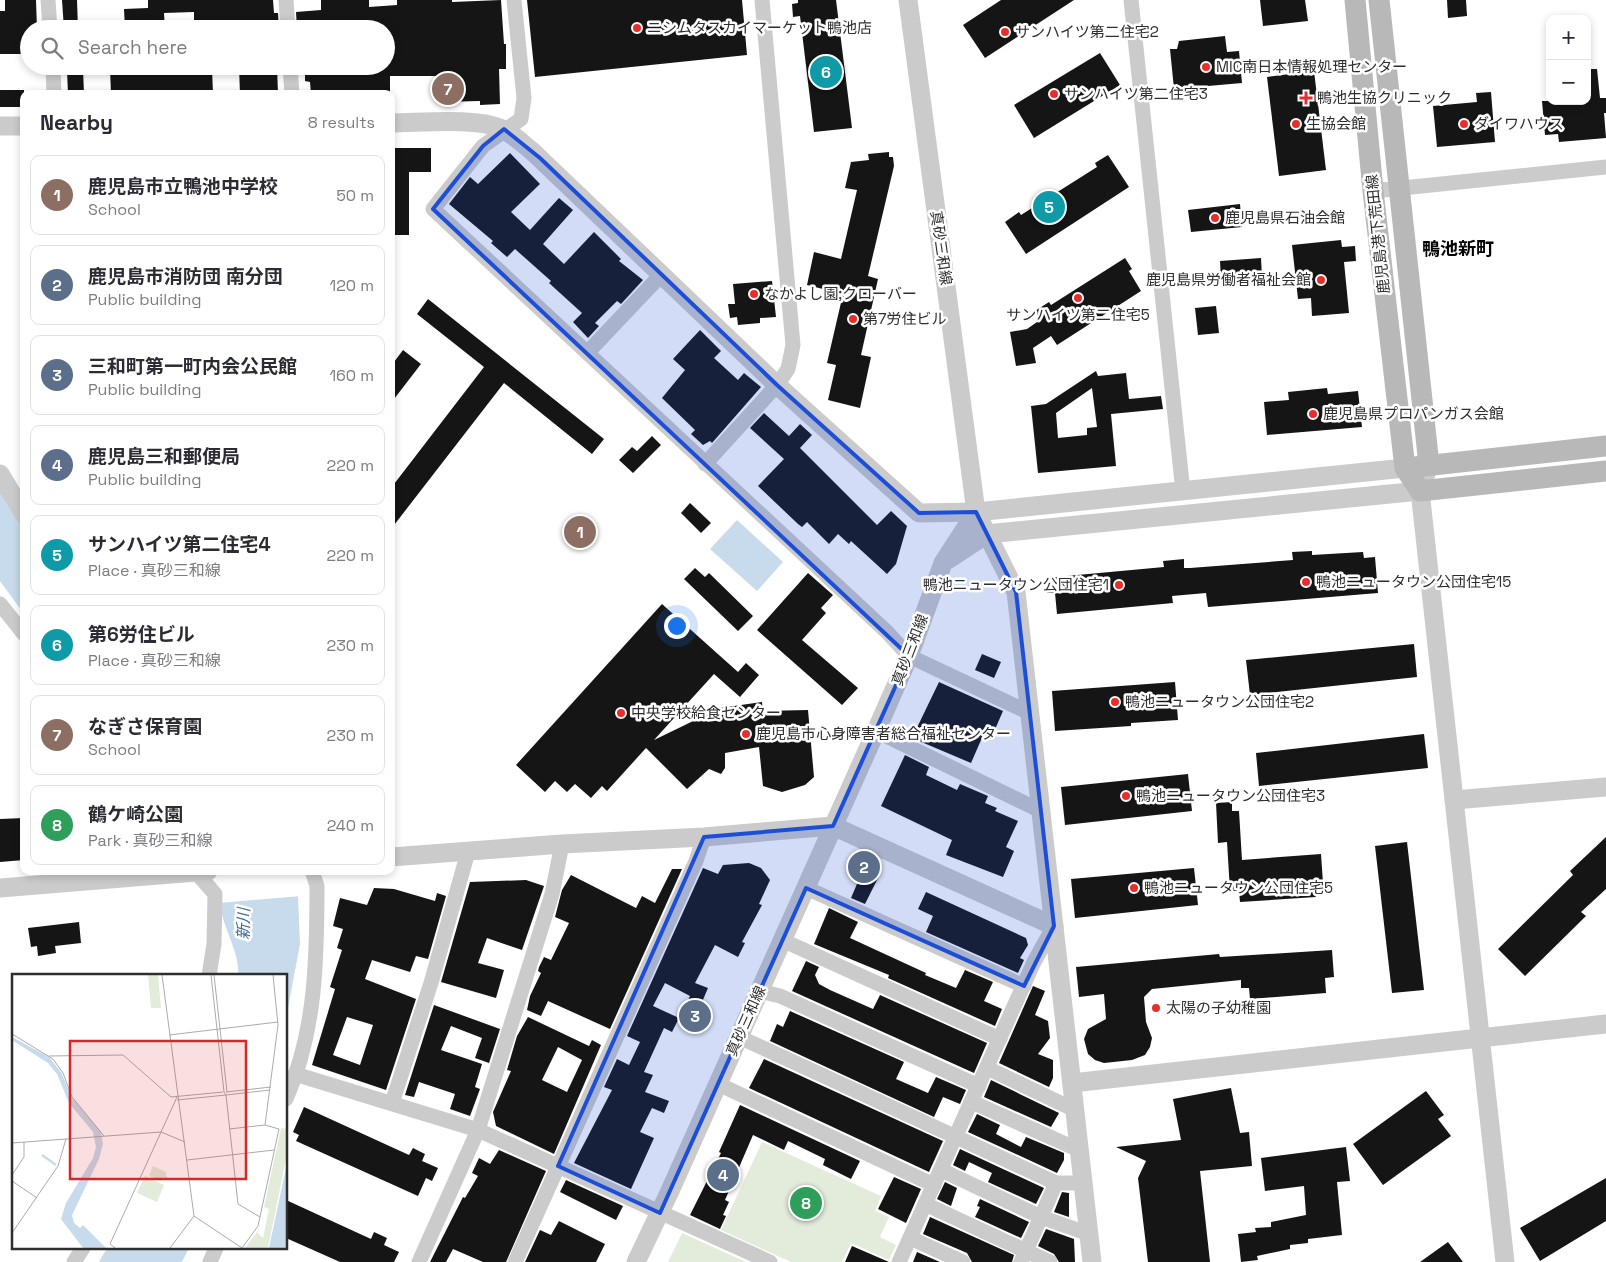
<!DOCTYPE html>
<meta charset="utf-8">
<style>
body{margin:0;font-family:"Space Grotesk","Noto Sans JP",sans-serif;background:#f7f7f7;color:#2b2b33}
.controls{position:absolute;right:15px;top:15px;display:grid;overflow:hidden;border-radius:10px;box-shadow:0 2px 8px #0003}
.controls button{width:45px;height:45px;display:grid;place-items:center;padding:0;border:0;border-bottom:1px solid #e1e1e2;background:#fff;color:#2b2b33;font:25px sans-serif}
.you{position:absolute;left:676px;top:625px;width:18px;height:18px;margin:-12px;border:4px solid #fff;border-radius:50%;background:#1a73e8;box-shadow:0 0 0 8px #1a73e833}
.badge{display:grid;place-items:center;width:32px;height:32px;border-radius:50%;background:#0b8043;color:#fff;font-size:16px;font-weight:700}
.pin{position:absolute;translate:-50% -50%;border:2px solid #fff;box-shadow:0 1px 5px #0006}
.list{margin:0;padding:0;list-style:none}
h2{display:flex;justify-content:space-between;align-items:center;height:65px;margin:0;padding:0 20px;font-size:21px}
h2 small{font-size:16px;font-weight:400;color:#7c7c81}
.list li{display:grid;grid-template-columns:32px 1fr auto;gap:15px;align-items:center;box-sizing:border-box;height:80px;margin:0 10px 10px;padding:0 10px;border:1px solid #e1e1e2;border-radius:10px}
.list b{display:block;font-size:19px;white-space:nowrap}
.list p{margin:0;font-size:16px;white-space:nowrap;color:#7c7c81}
.list em{font-size:16px;font-style:normal;color:#7c7c81}
.icon{flex:none;width:28px;height:28px;fill:none;stroke:currentColor;stroke-width:2;stroke-linecap:round;stroke-linejoin:round}
.map{position:relative;flex:none;width:1606px;height:1262px;overflow:hidden}
.search{position:absolute;background:#fff;box-shadow:0 2px 8px #0003;left:20px;top:20px;width:375px;height:55px;display:flex;align-items:center;gap:12px;box-sizing:border-box;padding:0 18px;border-radius:28px;color:#7c7c81;font-size:19px}
.panel{position:absolute;background:#fff;box-shadow:0 2px 8px #0003;left:20px;top:90px;width:375px;height:785px;border-radius:10px}
.map>svg:first-child{display:block}
.green{fill:#e3ecdb}
.water{fill:#c7dbec}
.pier{fill:#fff}
.building{fill:#151515;fill-rule:evenodd}
.lines{fill:none;stroke-linecap:round;stroke-linejoin:round}
.minor{stroke:#cbcbcb;stroke-width:15}
.tertiary{stroke:#cbcbcb;stroke-width:19}
.secondary{stroke:#b8b8b8;stroke-width:21}
.marked{fill:#1d4ed8;fill-opacity:0.2;stroke:#1d4ed8;stroke-width:4;stroke-linejoin:round}
.poi-dot{fill:#e82e2d;stroke:#fff;stroke-width:2}
.labels{text-anchor:middle;stroke-width:5;stroke-linejoin:round;paint-order:stroke}
.poi-label{font-size:15px;fill:#2e2e2e;stroke:#fff;text-anchor:start}
.street-label{font-size:15px;fill:#2e2e2e;stroke:#fff}
.water-label{font-size:16px;font-style:italic;fill:#3b6992;stroke:#fff}
.quarter-label{font-size:18px;font-weight:bold;fill:#000;stroke:#fff}
.inset-river{fill:none;stroke:#c7dbec;stroke-width:2.5}
.inset-road{fill:none;stroke:#ababab;stroke-width:1}
.view{fill:#d62828;fill-opacity:0.15;stroke:#d62828;stroke-width:2.5}
.inset-edge{fill:none;stroke:#2e2e2e;stroke-width:2.5}
</style>
<div class="map">
<svg width="1606" height="1262" viewBox="0 0 1606 1262">
<rect width="100%" height="100%" fill="#fff"/>
<!-- green -->
<g class="green">
<polygon points="762,1142 881,1196 875,1211 889,1217 880,1237 896,1245 889,1260 851,1243 842,1262 791,1262 721,1230"/>
<polygon points="682,1233 746,1262 668,1262"/>
</g>
<!-- water -->
<g class="water">
<polygon points="0,490 24,529 24,614 0,581"/>
<polygon points="737,520 783,562 757,591 710,549"/>
<path d="M 216,871 L 298,896 L 300,944 L 286,1019 L 286,976 L 238,976 C 240,956 228,937 223,918 C 219,904 218,887 216,871 Z"/>
<polygon points="107,1248 189,1248 182,1262 99,1262"/>
</g>
<!-- pier -->
<polygon class="pier" points="213,871 294,871 301,896 219,903"/>
<!-- building -->
<g class="building">
<polygon points="5,0 36,0 37,29 29,29 29,54 0,54 0,11 5,11"/>
<polygon points="62,0 77,0 78,29 64,29"/>
<polygon points="148,0 273,0 274,13 278,13 279,29 194,29 194,12 164,13 165,29 125,29 124,9 148,8"/>
<polygon points="321,0 369,0 369,7 397,5 397,0 452,0 452,2 501,0 504,44 506,44 506,69 499,69 500,104 480,105 480,101 441,102 440,76 390,76 390,94 311,94 310,82 305,81 305,66 386,66 386,29 297,29 296,12 321,10"/>
<polygon points="527,0 742,0 747,55 535,77"/>
<polygon points="798,0 836,0 852,128 814,132 800,16 793,17 792,4 798,3"/>
<polygon points="1001,0 1074,0 985,58 963,25"/>
<polygon points="1260,0 1305,0 1308,21 1263,26"/>
<polygon points="1447,0 1466,0 1467,16 1448,18"/>
<polygon points="1225,36 1227,52 1239,51 1242,83 1174,89 1170,49 1177,49 1179,41"/>
<polygon points="1100,53 1120,85 1034,138 1014,105"/>
<polygon points="277,66 278,94 240,94 239,67"/>
<polygon points="110,68 149,69 149,73 175,74 175,69 212,68 213,94 111,94"/>
<polygon points="83,69 84,94 68,94 67,70"/>
<polygon points="1587,69 1597,69 1600,98 1606,98 1606,113 1604,113 1606,138 1559,142 1558,134 1545,135 1542,101 1587,101"/>
<polygon points="1314,71 1326,170 1279,176 1267,77"/>
<rect x="0" y="90" width="24" height="17"/>
<polygon points="1491,92 1495,142 1437,147 1433,106 1477,102 1476,93"/>
<polygon points="391,148 431,148 431,172 409,172 409,235 391,235"/>
<polygon points="889,152 889,157 893,157 894,166 868,276 878,279 861,355 871,357 860,408 828,400 836,365 827,363 843,294 807,285 814,252 841,259 857,190 845,188 851,162 869,160 868,154"/>
<polygon points="510,153 540,184 511,212 530,230 559,198 573,210 543,244 564,264 594,232 621,259 619,261 643,280 621,304 617,301 595,323 599,326 588,338 573,322 582,313 549,283 551,281 515,249 507,257 491,243 493,241 449,204 470,177 478,184"/>
<polygon points="1108,155 1129,187 1026,254 1005,222 1019,212 1021,215 1097,167 1095,163"/>
<polygon points="1240,204 1242,227 1191,232 1188,210"/>
<polygon points="1341,240 1342,247 1355,246 1356,261 1344,262 1349,313 1312,316 1311,298 1298,299 1292,245"/>
<polygon points="1125,258 1132,269 1129,271 1141,291 1057,345 1051,336 1033,348 1036,363 1016,366 1010,332 1027,329 1040,320 1035,311 1049,302 1051,305"/>
<polygon points="1261,258 1262,277 1221,280 1220,261"/>
<polygon points="772,281 776,317 760,318 760,323 738,325 737,317 730,318 728,304 735,304 733,284"/>
<polygon points="428,299 604,439 592,454 504,383 391,529 391,488 484,367 417,314"/>
<polygon points="1216,306 1219,333 1198,335 1195,308"/>
<polygon points="700,330 721,351 714,358 738,380 744,373 761,387 712,443 710,441 703,445 691,434 695,430 662,398 685,370 673,359"/>
<polygon points="403,350 421,364 391,403 391,366"/>
<path d="M 1096,371 L 1098,376 L 1126,373 L 1129,399 L 1161,396 L 1163,409 L 1111,414 L 1116,466 L 1038,473 L 1031,406 L 1046,404 ZM 1092,388 L 1097,427 L 1087,428 L 1087,435 L 1058,438 L 1056,413 Z"/>
<polygon points="1327,388 1328,394 1358,391 1362,427 1267,435 1264,402 1289,400 1288,392"/>
<polygon points="764,413 789,436 800,424 812,435 800,448 877,525 891,511 907,526 896,564 887,574 851,541 849,544 838,534 829,544 807,522 802,527 798,524 758,486 784,459 750,428"/>
<polygon points="652,436 661,445 633,473 619,460 632,447 637,451"/>
<polygon points="690,503 711,523 701,533 681,513"/>
<polygon points="1312,551 1312,555 1363,552 1364,558 1375,557 1378,593 1208,607 1206,593 1172,596 1173,603 1057,614 1055,593 1047,593 1045,578 1164,567 1163,561 1184,559 1184,568 1190,568 1293,560 1292,552"/>
<polygon points="695,568 705,577 709,573 753,616 738,631 684,579"/>
<polygon points="808,573 833,595 821,608 826,613 802,640 858,688 842,705 757,630"/>
<polygon points="662,604 738,672 746,663 759,675 740,697 714,674 654,740 720,708 762,702 763,711 808,710 814,777 805,785 782,792 763,786 759,747 725,753 725,768 721,774 709,769 687,789 646,748 607,791 602,786 591,798 575,784 567,792 555,781 545,792 516,765"/>
<polygon points="1414,644 1417,677 1250,695 1246,660"/>
<polygon points="982,654 1001,662 994,678 975,670"/>
<polygon points="939,682 1003,711 993,734 985,731 971,763 912,738"/>
<polygon points="1175,682 1178,720 1131,723 1131,726 1055,731 1052,691"/>
<polygon points="1424,734 1428,768 1259,786 1256,753"/>
<polygon points="905,755 929,767 926,775 957,790 960,784 988,796 985,803 997,808 995,811 1018,821 1006,847 1014,851 1003,877 946,855 952,840 881,806"/>
<polygon points="1188,774 1192,811 1065,825 1061,787"/>
<polygon points="1232,802 1232,811 1239,811 1242,860 1321,854 1323,883 1315,884 1316,897 1240,902 1239,891 1230,891 1227,842 1218,843 1216,803"/>
<polygon points="24,818 24,860 0,862 0,819"/>
<polygon points="1606,837 1606,889 1581,912 1586,916 1525,976 1498,949 1573,875 1570,871"/>
<polygon points="1407,842 1424,990 1392,993 1375,846"/>
<polygon points="749,863 761,868 770,880 759,904 762,905 742,942 745,943 738,957 715,945 695,983 708,988 699,1009 711,1014 705,1028 680,1017 690,996 665,983 653,1006 679,1018 672,1032 664,1028 644,1072 653,1075 645,1092 669,1101 664,1113 652,1108 640,1132 654,1138 631,1189 574,1163 612,1090 604,1087 617,1059 629,1065 640,1042 627,1036 703,868 718,874 723,865"/>
<polygon points="865,865 881,872 865,904 851,898"/>
<polygon points="1194,868 1198,905 1075,918 1071,879"/>
<polygon points="672,869 682,869 610,1029 548,1001 541,1016 527,1010 530,996 541,973 538,971 539,967 544,957 551,960 569,923 555,917 562,890 571,875 636,908 642,896 655,903"/>
<polygon points="526,880 544,886 522,950 487,938 478,963 504,970 496,998 441,982 470,882"/>
<path d="M 374,888 L 394,889 L 435,901 L 437,893 L 446,896 L 428,959 L 416,956 L 410,972 L 372,960 L 365,979 L 416,999 L 386,1090 L 312,1065 L 335,989 L 330,987 L 342,950 L 337,948 L 343,929 L 333,926 L 340,898 L 367,905 ZM 347,1017 L 373,1025 L 360,1065 L 333,1055 Z"/>
<polygon points="926,892 1026,938 1028,945 1020,958 1024,960 1018,973 926,932 933,916 918,909"/>
<polygon points="829,908 858,922 850,938 926,973 925,975 956,988 965,970 993,982 984,1001 1002,1009 995,1026 888,978 889,975 814,944"/>
<polygon points="79,922 81,943 55,946 56,953 38,956 37,946 31,947 28,928"/>
<polygon points="1332,950 1334,977 1325,978 1326,993 1250,999 1249,988 1241,988 1241,980 1152,989 1144,997 1146,1022 1152,1038 1150,1047 1145,1055 1132,1060 1104,1063 1095,1060 1088,1054 1084,1039 1088,1029 1106,1019 1104,994 1079,997 1076,967 1219,954 1220,957"/>
<polygon points="806,961 819,967 815,975 819,984 830,990 873,1009 880,995 987,1043 974,1073 792,991"/>
<polygon points="1033,986 1045,991 1035,1015 1048,1021 1050,1038 1038,1054 1053,1060 1053,1078 1049,1087 999,1063"/>
<polygon points="434,1005 500,1029 489,1063 475,1058 482,1038 451,1026 441,1050 482,1064 475,1087 480,1089 470,1116 450,1109 455,1094 419,1082 414,1097 405,1095"/>
<polygon points="790,1011 904,1062 896,1079 928,1093 936,1077 966,1090 960,1104 943,1097 934,1117 770,1041 777,1024 783,1027"/>
<path d="M 528,1017 L 589,1046 L 592,1040 L 601,1045 L 554,1154 L 496,1126 L 493,1112 L 511,1071 L 507,1070 L 517,1036 ZM 558,1047 L 582,1060 L 567,1092 L 542,1080 Z"/>
<polygon points="764,1059 943,1141 929,1172 749,1088"/>
<polygon points="991,1080 1059,1113 1051,1127 984,1097"/>
<polygon points="1231,1088 1240,1133 1249,1132 1252,1166 1200,1171 1210,1262 1148,1262 1138,1178 1146,1161 1116,1147 1181,1140 1173,1099"/>
<polygon points="1426,1091 1444,1115 1438,1119 1451,1136 1383,1185 1353,1144"/>
<polygon points="740,1105 860,1161 851,1179 823,1165 825,1159 788,1141 784,1150 753,1135 725,1200 729,1202 723,1215 726,1216 720,1229 690,1215 721,1153 719,1152"/>
<polygon points="304,1107 409,1155 413,1148 425,1154 422,1161 438,1168 432,1181 426,1178 418,1196 296,1141 299,1135 293,1132"/>
<polygon points="977,1114 1000,1125 996,1134 1021,1147 1026,1137 1064,1153 1064,1160 1057,1173 968,1132"/>
<polygon points="1346,1147 1350,1181 1337,1182 1342,1235 1308,1239 1308,1243 1290,1245 1290,1249 1257,1256 1258,1260 1241,1262 1238,1234 1256,1232 1255,1228 1271,1227 1271,1222 1306,1215 1304,1186 1265,1191 1261,1158"/>
<polygon points="960,1149 1044,1188 1036,1204 988,1182 992,1173 969,1162 965,1171 953,1165"/>
<polygon points="499,1150 546,1171 506,1262 483,1262 453,1249 446,1262 430,1262 463,1197 465,1198 478,1176 472,1173 479,1158 490,1164"/>
<polygon points="894,1177 921,1189 906,1223 878,1209"/>
<polygon points="1606,1178 1606,1221 1540,1261 1520,1228"/>
<polygon points="566,1180 623,1206 616,1220 560,1192"/>
<polygon points="945,1182 957,1188 951,1206 937,1199"/>
<polygon points="1062,1192 1069,1193 1069,1217 1054,1212"/>
<polygon points="980,1199 1029,1222 1021,1238 975,1217 980,1207 977,1206"/>
<polygon points="286,1200 371,1239 374,1232 387,1238 384,1245 399,1252 394,1262 340,1262 286,1238"/>
<polygon points="930,1217 1014,1255 1012,1262 972,1262 967,1253 923,1234"/>
<polygon points="559,1221 605,1244 596,1262 525,1262 540,1230 551,1235"/>
<polygon points="1046,1229 1074,1239 1075,1262 1059,1262 1054,1254 1038,1246"/>
<polygon points="1448,1242 1463,1262 1420,1262"/>
<polygon points="852,1246 889,1262 845,1262"/>
<polygon points="917,1252 940,1262 913,1262"/>
</g>
<g class="lines">
<!-- minor -->
<g class="minor">
<polyline points="48,0 50,29"/>
<polyline points="286,0 288,29"/>
<polyline points="514,0 524,98 521,119 483,146 433,209 887,632 909,656 1030,713"/>
<polyline points="1131,0 1183,492"/>
<polyline points="53,66 54,94"/>
<polyline points="290,66 292,94"/>
<polyline points="1373,191 1606,167"/>
<polyline points="588,352 661,275"/>
<polyline points="705,464 777,385 788,369 793,345 762,0"/>
<polyline points="0,604 24,634"/>
<polyline points="876,731 1041,811"/>
<polyline points="195,871 215,894 214,944 209,976"/>
<polyline points="806,888 1024,986"/>
<polyline points="782,940 1000,1039"/>
<polyline points="760,991 780,996 979,1086"/>
<polyline points="739,1037 1056,1183"/>
<polyline points="987,1068 1075,1110"/>
<polyline points="295,1074 478,1130 770,1262"/>
<polyline points="718,1084 934,1185"/>
<path d="M 286,1099 C 316,1032 317,958 317,886 L 312,871"/>
<polyline points="972,1102 1079,1150"/>
<polyline points="392,1103 431,983 468,852"/>
<polyline points="941,1170 1041,1217 1089,1234"/>
<polyline points="925,1204 1050,1262"/>
<polyline points="910,1238 963,1262"/>
<polyline points="74,1262 83,1248"/>
<polyline points="210,1262 216,1248"/>
<polyline points="419,1262 478,1130 552,894 562,844"/>
<polyline points="515,1262 696,861 704,837"/>
<polyline points="899,1262 1034,962 1054,926"/>
<polyline points="1021,1262 1056,1183 1083,1183"/>
</g>
<!-- tertiary -->
<g class="tertiary">
<path d="M 391,123 C 421,123 476,117 502,129 C 513,134 523,144 533,152 L 777,385 L 919,513 L 976,512 L 1405,468"/>
<polyline points="0,126 24,126"/>
<polyline points="1429,465 1420,491 1505,1262"/>
<polyline points="0,474 24,514"/>
<polyline points="976,512 1016,592 1092,1262"/>
<polyline points="949,559 987,534 1420,491"/>
<polyline points="1454,800 1606,787"/>
<polyline points="391,857 562,844 704,837 833,826 1054,926"/>
<polyline points="0,888 208,871"/>
<polyline points="1072,1083 1606,1024"/>
<polyline points="636,1262 669,1193 876,731 909,656 943,563 976,512 908,0"/>
</g>
<!-- secondary -->
<g class="secondary">
<polyline points="1355,0 1373,191 1405,468 1420,491 1606,471"/>
<polyline points="1379,0 1429,465"/>
<polyline points="1415,467 1606,446"/>
</g>
</g>
<!-- marked area -->
<path class="marked" d="M 504,129 L 540,158 L 777,385 L 919,513 L 976,512 L 1016,592 L 1054,926 L 1024,986 L 806,888 L 660,1213 L 558,1166 L 704,837 L 833,826 L 909,656 L 433,209 L 483,146 Z"/>
<!-- markers -->
<g class="poi-dot">
<circle cx="637" cy="28" r="5"/>
<circle cx="1005" cy="32" r="5"/>
<circle cx="1206" cy="67" r="5"/>
<circle cx="1054" cy="94" r="5"/>
<path d="M1303.5 90.5h5v5h5v5h-5v5h-5v-5h-5v-5h5z"/>
<circle cx="1296" cy="124" r="5"/>
<circle cx="1464" cy="124" r="5"/>
<circle cx="1215" cy="218" r="5"/>
<circle cx="1321" cy="280" r="5"/>
<circle cx="754" cy="294" r="5"/>
<circle cx="1078" cy="298" r="5"/>
<circle cx="853" cy="319" r="5"/>
<circle cx="1313" cy="414" r="5"/>
<circle cx="1306" cy="582" r="5"/>
<circle cx="1119" cy="585" r="5"/>
<circle cx="1115" cy="702" r="5"/>
<circle cx="621" cy="713" r="5"/>
<circle cx="746" cy="734" r="5"/>
<circle cx="1126" cy="796" r="5"/>
<circle cx="1134" cy="888" r="5"/>
<circle cx="1156" cy="1008" r="5"/>
</g>
<g class="labels">
<!-- poi labels -->
<g class="poi-label">
<text x="647" y="33">ニシムタスカイマーケット鴨池店</text>
<text x="1015" y="37">サンハイツ第二住宅2</text>
<text x="1216" y="72">MIC南日本情報処理センター</text>
<text x="1064" y="99">サンハイツ第二住宅3</text>
<text x="1317" y="103">鴨池生協クリニック</text>
<text x="1306" y="129">生協会館</text>
<text x="1474" y="129">ダイワハウス</text>
<text x="1225" y="223">鹿児島県石油会館</text>
<text x="1311" y="285" text-anchor="end">鹿児島県労働者福祉会館</text>
<text x="764" y="299">なかよし園;クローバー</text>
<text x="1078" y="320" text-anchor="middle">サンハイツ第二住宅5</text>
<text x="863" y="324">第7労住ビル</text>
<text x="1323" y="419">鹿児島県プロパンガス会館</text>
<text x="1316" y="587">鴨池ニュータウン公団住宅15</text>
<text x="1109" y="590" text-anchor="end">鴨池ニュータウン公団住宅1</text>
<text x="1125" y="707">鴨池ニュータウン公団住宅2</text>
<text x="631" y="718">中央学校給食センター</text>
<text x="756" y="739">鹿児島市心身障害者総合福祉センター</text>
<text x="1136" y="801">鴨池ニュータウン公団住宅3</text>
<text x="1144" y="893">鴨池ニュータウン公団住宅5</text>
<text x="1166" y="1013">太陽の子幼稚園</text>
</g>
<!-- street labels -->
<g class="street-label">
<text transform="translate(1378 234) rotate(-96)" y="5">鹿児島港下荒田線</text>
<text transform="translate(941 248) rotate(82)" y="5">真砂三和線</text>
<text transform="translate(910 650) rotate(-69)" y="5">真砂三和線</text>
<text transform="translate(746 1021) rotate(-66)" y="5">真砂三和線</text>
</g>
<!-- water labels -->
<g class="water-label">
<text transform="translate(243 924) rotate(-89)" y="6">新川</text>
</g>
<!-- quarter labels -->
<g class="quarter-label">
<text x="1458" y="255">鴨池新町</text>
</g>
</g>
<!-- overview -->
<g transform="translate(12 974)">
<rect width="275" height="275" fill="#fff"/>
<path d="M 136,1 L 146,1 L 149,34 L 139,34 ZM 269,154 L 275,155 L 275,180 L 256,274 L 233,274 L 245,258 L 251,264 L 257,235 L 252,233 ZM 141,192 L 154,198 L 155,205 L 151,203 L 149,207 L 137,202 ZM 133,202 L 152,211 L 145,228 L 125,219 Z" fill="#e3ecdb"/>
<path d="M 0,63 L 37,83 L 49,98 L 60,124 L 89,158 L 91,170 L 87,185 L 60,241 L 62,249 L 68,254 L 71,251 L 94,274 L 71,274 L 49,245 L 54,229 L 81,184 L 84,173 L 81,158 L 57,129 L 45,100 L 36,89 L 0,66 ZM 275,189 L 275,274 L 257,274 Z" fill="#c7dbec"/>
<path class="inset-river" d="M 30,181 L 44,191"/>
<path class="inset-road" d="M 150,1 L 182,242 L 158,274M 199,1 L 212,118 L 214,121 L 258,116M 202,1 L 215,118M 0,60 L 41,85 L 51,99 L 60,123 L 92,162M 157,61 L 266,48M 37,82 L 111,81 L 159,123 L 211,118M 214,118 L 259,113M 214,121 L 226,230 L 248,243M 165,126 L 214,121M 253,151 L 266,51 L 261,1M 217,155 L 253,151 L 267,155 L 246,252 L 230,274M 0,169 L 149,158 L 173,168M 175,186 L 262,176M 0,201 L 12,183 L 12,168M 0,207 L 25,224M 182,242 L 230,274M 0,259 L 46,192 L 54,165M 103,274 L 98,270 L 165,123"/>
<path class="view" d="M 58,67 L 234,67 L 234,205 L 58,205 Z"/>
<rect width="275" height="275" class="inset-edge"/>
</g>
</svg>
<div class="controls">
<button>+</button>
<button>−</button>
</div>
<div class="you"></div>
<div class="pin badge" style="left:580px;top:532px;background:#8d6e63">1</div>
<div class="pin badge" style="left:864px;top:867px;background:#5c6f8a">2</div>
<div class="pin badge" style="left:695px;top:1016px;background:#5c6f8a">3</div>
<div class="pin badge" style="left:723px;top:1175px;background:#5c6f8a">4</div>
<div class="pin badge" style="left:1049px;top:207px;background:#0f9aa8">5</div>
<div class="pin badge" style="left:826px;top:72px;background:#0f9aa8">6</div>
<div class="pin badge" style="left:448px;top:89px;background:#8d6e63">7</div>
<div class="pin badge" style="left:806px;top:1203px;background:#2e9e5b">8</div>
<div class="search"><svg class="icon" aria-label="search" viewBox="0 0 24 24"><circle cx="10" cy="10" r="6"/><path d="M15 15l6 6"/></svg>Search here</div>
<section class="panel">
<h2>Nearby<small>8 results</small></h2>
<ul class="list">
<li><span class="badge" style="background:#8d6e63">1</span><div><b>鹿児島市立鴨池中学校</b><p>School</p></div><em>50 m</em></li>
<li><span class="badge" style="background:#5c6f8a">2</span><div><b>鹿児島市消防団 南分団</b><p>Public building</p></div><em>120 m</em></li>
<li><span class="badge" style="background:#5c6f8a">3</span><div><b>三和町第一町内会公民館</b><p>Public building</p></div><em>160 m</em></li>
<li><span class="badge" style="background:#5c6f8a">4</span><div><b>鹿児島三和郵便局</b><p>Public building</p></div><em>220 m</em></li>
<li><span class="badge" style="background:#0f9aa8">5</span><div><b>サンハイツ第二住宅4</b><p>Place · 真砂三和線</p></div><em>220 m</em></li>
<li><span class="badge" style="background:#0f9aa8">6</span><div><b>第6労住ビル</b><p>Place · 真砂三和線</p></div><em>230 m</em></li>
<li><span class="badge" style="background:#8d6e63">7</span><div><b>なぎさ保育園</b><p>School</p></div><em>230 m</em></li>
<li><span class="badge" style="background:#2e9e5b">8</span><div><b>鶴ケ崎公園</b><p>Park · 真砂三和線</p></div><em>240 m</em></li>
</ul>
</section>
</div>
